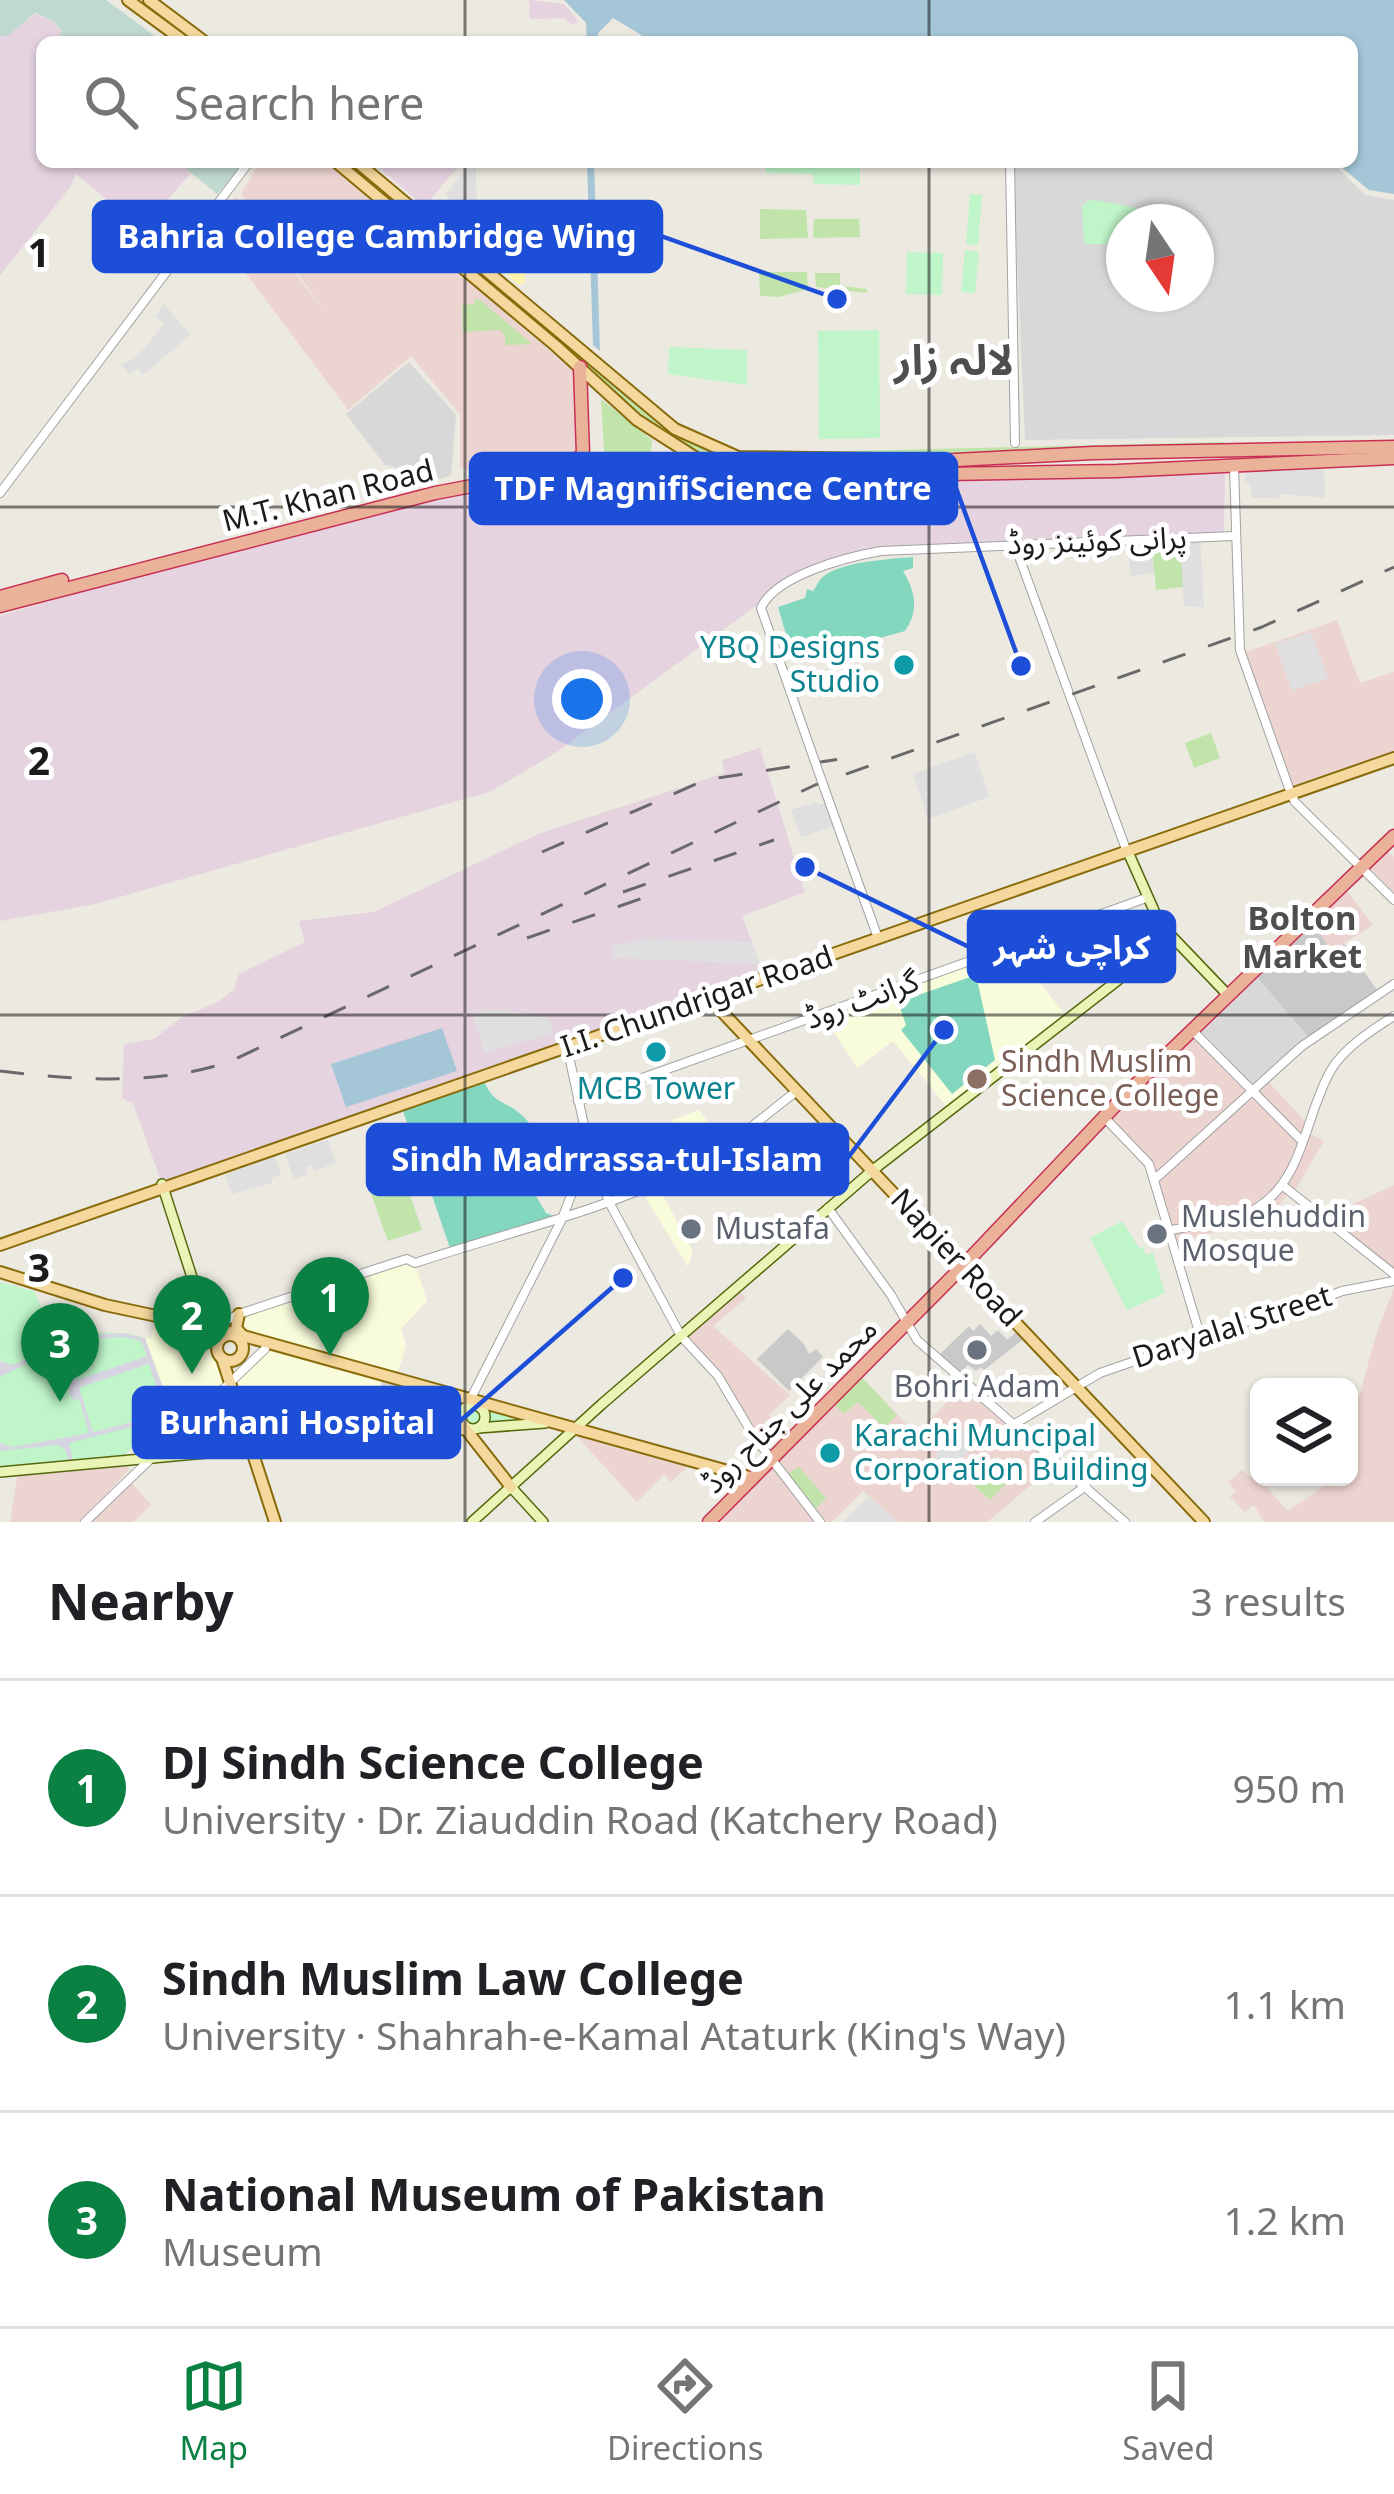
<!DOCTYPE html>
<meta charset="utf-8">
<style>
body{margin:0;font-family:"Noto Sans","Noto Sans Arabic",sans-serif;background:#f6f6f6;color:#202124}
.controls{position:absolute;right:36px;bottom:36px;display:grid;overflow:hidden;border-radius:18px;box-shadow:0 3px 9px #0004}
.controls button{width:108px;height:108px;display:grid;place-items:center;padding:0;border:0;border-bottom:3px solid #e0e0e0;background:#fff;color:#202124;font:60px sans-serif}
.compass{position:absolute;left:1106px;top:204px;width:108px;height:108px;border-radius:50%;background:#fff;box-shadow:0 3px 9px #0004;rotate:167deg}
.you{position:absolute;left:582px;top:699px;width:42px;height:42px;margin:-30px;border:9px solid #fff;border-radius:50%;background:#1a73e8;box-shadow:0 0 0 18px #1a73e833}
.badge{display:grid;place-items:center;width:78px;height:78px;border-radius:50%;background:#0b8043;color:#fff;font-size:39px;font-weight:700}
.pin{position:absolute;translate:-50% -99px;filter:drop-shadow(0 3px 6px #0008)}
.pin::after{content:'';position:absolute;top:63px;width:42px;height:36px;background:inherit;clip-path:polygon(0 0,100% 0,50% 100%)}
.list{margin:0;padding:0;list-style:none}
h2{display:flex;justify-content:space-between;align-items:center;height:156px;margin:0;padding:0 48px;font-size:51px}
h2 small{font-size:39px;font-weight:400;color:#757577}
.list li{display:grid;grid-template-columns:78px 1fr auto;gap:36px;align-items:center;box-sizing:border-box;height:216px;padding:0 48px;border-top:3px solid #e0e0e0}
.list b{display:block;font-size:45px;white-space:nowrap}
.list p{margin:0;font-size:39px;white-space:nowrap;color:#757577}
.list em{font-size:39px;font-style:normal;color:#757577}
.icon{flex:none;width:66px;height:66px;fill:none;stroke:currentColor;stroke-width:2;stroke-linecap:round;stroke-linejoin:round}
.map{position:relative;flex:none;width:1394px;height:1522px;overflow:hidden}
.search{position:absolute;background:#fff;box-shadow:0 3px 9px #0004;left:36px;right:36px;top:36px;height:132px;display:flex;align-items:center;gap:30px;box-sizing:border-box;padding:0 42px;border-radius:18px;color:#757577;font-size:45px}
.sheet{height:804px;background:#fff}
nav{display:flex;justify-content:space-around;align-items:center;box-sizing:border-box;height:168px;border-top:3px solid #e0e0e0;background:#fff;font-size:33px;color:#757577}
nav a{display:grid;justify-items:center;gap:6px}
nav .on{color:#0b8043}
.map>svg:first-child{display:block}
.residential{fill:#d9d8d8;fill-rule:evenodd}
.commercial{fill:#ecd4d1}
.industrial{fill:#e5d3e0}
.education{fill:#f9fcda}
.religious{fill:#c9c9c9}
.grass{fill:#c0e4a9}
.wetland{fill:#bfd9d0}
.sand{fill:#f9f2b1}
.park{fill:#bff5c9}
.pitch{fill:#83d7bf}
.parking{fill:#dfdfdf}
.plaza{fill:#d7d5e1;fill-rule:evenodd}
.water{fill:#a4c6d7}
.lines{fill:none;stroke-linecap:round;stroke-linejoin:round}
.tertiary-casing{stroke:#a2a2a2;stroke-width:10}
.secondary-casing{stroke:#55680c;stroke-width:12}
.primary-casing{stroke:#886b0a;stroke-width:14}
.trunk-casing{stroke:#c92f54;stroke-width:15}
.tertiary{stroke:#fff;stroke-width:8}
.secondary{stroke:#ebf4b7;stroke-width:9}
.primary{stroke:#f5d89d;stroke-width:10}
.trunk{stroke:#eab298;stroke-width:12}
.rail{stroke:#696969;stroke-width:3;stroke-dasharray:24 24;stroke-linecap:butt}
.tertiary-bridge-casing{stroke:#a2a2a2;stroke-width:10;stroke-linecap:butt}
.trunk-bridge-casing{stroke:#c92f54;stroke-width:15;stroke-linecap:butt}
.tertiary-bridge{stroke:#fff;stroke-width:8}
.trunk-bridge{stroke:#eab298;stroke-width:12}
.grid{fill:none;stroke:#1b1b1b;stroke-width:3;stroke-opacity:0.55}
.culture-dot{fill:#0f9aa8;stroke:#fff;stroke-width:4.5}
.education-dot{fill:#8d6e63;stroke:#fff;stroke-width:4.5}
.worship-dot{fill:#6b7280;stroke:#fff;stroke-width:4.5}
.labels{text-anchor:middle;stroke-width:10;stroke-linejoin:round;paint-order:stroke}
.street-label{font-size:30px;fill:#1b1b1b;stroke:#fff}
.culture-label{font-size:30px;fill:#0d838f;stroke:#fff;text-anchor:end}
.education-label{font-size:30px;fill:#785e54;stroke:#fff;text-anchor:start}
.worship-label{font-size:30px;fill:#5b616d;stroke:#fff;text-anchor:start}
.neighbourhood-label{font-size:33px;font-weight:bold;fill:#4e4e4e;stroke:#fff}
.district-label{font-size:42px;font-weight:bold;fill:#4e4e4e;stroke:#fff}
.grid-label{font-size:39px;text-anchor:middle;font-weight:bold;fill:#1b1b1b;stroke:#fff;stroke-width:10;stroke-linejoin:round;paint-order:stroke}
.leader{fill:none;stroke:#1d4ed8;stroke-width:4.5}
.callout-dot{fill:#1d4ed8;stroke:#fff;stroke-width:4.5}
.callout{fill:#1d4ed8;stroke:#1d4ed8;stroke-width:4.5}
.callout-label{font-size:33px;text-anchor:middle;font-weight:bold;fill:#fff}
</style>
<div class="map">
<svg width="1394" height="1522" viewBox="0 0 1394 1522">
<rect width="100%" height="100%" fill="#ece9e1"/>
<!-- residential -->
<g class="residential">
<path d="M 1013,162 L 1183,162 L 1234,168 L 1256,162 L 1320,162 L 1334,164 L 1365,195 L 1394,200 L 1394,435 L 1025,440 ZM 1124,222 L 1196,222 L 1196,294 L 1124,294 Z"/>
<polygon points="409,362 456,415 451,476 424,482 414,472 385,465 346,414"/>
<polygon points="1258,977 1311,1040 1254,1086 1202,1032"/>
<polygon points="382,1382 434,1396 443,1411 439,1421 366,1433"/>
</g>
<!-- commercial -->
<g class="commercial">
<polygon points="260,162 328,162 576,373 579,454 566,465 460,469 460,414 411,356 348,410 211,227 236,196 330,319 241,194"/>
<polygon points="1337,620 1360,683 1394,672 1394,754 1290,791 1241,654"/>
<polygon points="1383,846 1394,857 1394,900 1360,866"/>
<polygon points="1342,884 1373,925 1332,951 1315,930 1325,919 1313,911"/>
<polygon points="1191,1029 1251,1088 1264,1077 1308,1124 1306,1132 1324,1141 1293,1194 1289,1192 1280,1204 1254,1223 1171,1243 1149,1164 1103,1116"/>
<polygon points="1394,1185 1394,1272 1332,1224 1353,1204"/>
<polygon points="736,1287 746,1298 713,1326 790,1395 769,1415 779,1427 760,1445 722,1382 681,1336"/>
<polygon points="1394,1288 1394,1522 1264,1522 1254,1505 1245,1512 1230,1497 1236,1491 1228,1482 1242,1470 1251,1478 1259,1470 1259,1477 1274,1477 1267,1488 1288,1511 1337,1477 1349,1477 1349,1431 1378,1329"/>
<polygon points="856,1371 916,1434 969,1379 1059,1462 987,1522 898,1522 863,1491 832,1522 821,1522 776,1456"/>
<polygon points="573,1432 693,1461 671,1482 664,1475 637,1502"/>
<polygon points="773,1459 818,1522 719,1522 714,1517"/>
<polygon points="115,1465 130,1468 82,1522 10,1522 18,1473"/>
<polygon points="131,1482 151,1505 133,1522 88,1522"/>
</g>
<!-- industrial -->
<g class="industrial">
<polygon points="529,0 564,4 578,21 573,25 565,18 530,19"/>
<polygon points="35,14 53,21 62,32 56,42 42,42 42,162 178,162 191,173 142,229 76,174 71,186 0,275 0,37 9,35"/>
<polygon points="373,162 462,162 424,207"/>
<polygon points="1225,474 1224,533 948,546 841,560 780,588 554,754 489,792 95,904 0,921 0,616 213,553 476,489 543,484 951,476"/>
<polygon points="760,748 805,892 742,916 764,975 162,1184 133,1103 122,1098 124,1044 154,1039 182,1017 218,1002 234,989 239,974 305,942 299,921 374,912 538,834 725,773 722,760"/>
</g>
<!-- education -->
<g class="education">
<polygon points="1012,946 1069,1020 951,1112 893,1041 857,1068 823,1015"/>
<polygon points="699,1110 725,1145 694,1165 672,1120"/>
<polygon points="656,1182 693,1252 688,1267 641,1190"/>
<polygon points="407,1259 415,1264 427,1301 401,1329 406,1345 401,1363 394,1382 382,1380 364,1439 148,1461 178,1432 146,1342 146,1337 151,1338 156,1320 209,1330 228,1381 267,1344 242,1335 239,1314"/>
</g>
<!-- religious -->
<g class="religious">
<polygon points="1307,916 1332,951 1344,944 1380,994 1311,1040 1251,970"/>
<polygon points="980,1324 991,1336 998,1330 1007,1340 1019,1330 1025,1338 984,1370 981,1367 976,1371 968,1365 957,1375 937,1357 969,1326 973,1331"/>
<polygon points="788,1329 804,1344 809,1354 816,1349 823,1357 789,1391 757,1359"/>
</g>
<!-- grass -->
<g class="grass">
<polygon points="346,162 661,423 732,458 721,465 668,437"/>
<polygon points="760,209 806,210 808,238 760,239"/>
<polygon points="859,219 860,237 813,238 814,219"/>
<polygon points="759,272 807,272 808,289 779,297 760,296"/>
<polygon points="840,273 840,286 867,289 867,293 816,287 815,273"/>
<polygon points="475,299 479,299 532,344 505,345 505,335 500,330 463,332 462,305 474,304"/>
<polygon points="601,399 652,440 650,467 605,467"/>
<polygon points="1224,442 1223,448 843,455 844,451"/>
<polygon points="1180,538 1183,587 1156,590 1151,539"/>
<polygon points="1211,733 1220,758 1194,768 1185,743"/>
<polygon points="405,1181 422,1230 388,1241 370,1191"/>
<polygon points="856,1371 897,1415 884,1428 858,1402 844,1414 829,1400"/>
<polygon points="959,1462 983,1482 993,1472 1006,1484 990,1500 954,1467"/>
<polygon points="799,1467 826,1498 814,1511 789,1473"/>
</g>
<!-- wetland -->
<g class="wetland">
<polygon points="0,0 106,0 163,42 56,42 62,31 53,21 35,13 9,35 0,37"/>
<polygon points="178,162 245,162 217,194"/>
</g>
<!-- sand -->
<polygon class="sand" points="525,249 525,283 519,285 484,256 483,250"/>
<!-- park -->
<g class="park">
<polygon points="766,162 860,164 860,185 814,184 813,174 766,173"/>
<polygon points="970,194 982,195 978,245 966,244"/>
<polygon points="1101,201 1161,213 1161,222 1124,222 1124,244 1084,244 1082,205 1090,200"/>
<polygon points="965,250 979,252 975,293 961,292"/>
<polygon points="907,252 943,253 942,295 906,294"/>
<polygon points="879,330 880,438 819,439 818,331"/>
<polygon points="669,347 747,350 747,385 668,374"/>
<polygon points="1122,1221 1139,1248 1143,1247 1146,1255 1153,1253 1165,1293 1127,1310 1090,1238"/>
<path d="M 0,1282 L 34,1291 L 57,1342 C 82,1331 117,1330 143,1337 L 172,1411 L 122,1457 L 0,1469 Z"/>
<polygon points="474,1405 481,1408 539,1419 470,1429 460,1419 461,1413"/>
</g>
<!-- pitch -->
<g class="pitch">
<path d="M 913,557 L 913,568 L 903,571 C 916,593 919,611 905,631 L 827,653 L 824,643 L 791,652 L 778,607 L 805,598 L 807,589 L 813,591 C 817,586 819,579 824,576 C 841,562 890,559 913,557 Z"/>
<polygon points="976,975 995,1060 952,1094 901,1030 906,1025 898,1002"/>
<path d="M 482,1077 C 494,1107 504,1098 524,1117 C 540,1134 543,1161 551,1182 L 533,1191 L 546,1213 L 562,1219 L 451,1251 L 402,1108 Z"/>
</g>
<!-- parking -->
<g class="parking">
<polygon points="472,163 476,165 477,219 473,220 445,195"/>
<polygon points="164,304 190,335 143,375 138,368 130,375 121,365 137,357 164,324 155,316"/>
<polygon points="1324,461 1325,498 1280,494 1279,498 1251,498 1251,484 1245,483 1245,464"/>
<polygon points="1200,537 1204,607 1184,606 1180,538"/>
<polygon points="1151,539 1154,573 1130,576 1128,540"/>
<polygon points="1311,632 1328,678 1292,691 1275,644"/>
<polygon points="975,752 989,797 928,819 913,774"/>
<polygon points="816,802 818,805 825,803 833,827 801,837 791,810"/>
<polygon points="646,939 751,942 760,964 613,958 612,946"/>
<polygon points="485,1010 506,1010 549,1018 554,1033 485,1053 472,1014"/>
<polygon points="328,1140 336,1163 314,1171 312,1165 306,1167 307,1174 294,1179 285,1154"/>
<polygon points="275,1156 281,1175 272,1178 272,1183 232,1194 225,1175"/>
<polygon points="960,1426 978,1442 950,1471 934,1457"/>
<polygon points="869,1496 898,1522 843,1522"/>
</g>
<!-- plaza -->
<path class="plaza" d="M 123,1333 L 145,1338 L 165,1393 L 139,1425 L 69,1443 L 74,1466 L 70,1467 L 66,1451 L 58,1445 L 0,1451 L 0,1443 L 14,1447 L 89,1433 L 79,1399 L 72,1400 L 64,1374 L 70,1371 L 62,1346 L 0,1377 L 0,1361 L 14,1365 L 72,1336 ZM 124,1337 L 141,1341 L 147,1356 L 77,1380 L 65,1344 L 74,1340 ZM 149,1364 L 159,1395 L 137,1421 L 93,1432 L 79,1388 Z"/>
<!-- water -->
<g class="water">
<polygon points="564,0 1394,0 1394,194 1369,190 1335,162 1352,162 1352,42 653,42 613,18 599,32 595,42 587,42 586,23"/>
<polygon points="587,162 594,162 600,351 593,345"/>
<polygon points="442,1028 457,1071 346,1107 331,1064"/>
</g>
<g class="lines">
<!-- tertiary casing -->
<g class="tertiary-casing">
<g id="tertiary">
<polyline points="1010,162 1015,443"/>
<polyline points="1234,466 1240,650 1290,791 1295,802 1394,900"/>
<polyline points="0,493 249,162"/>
<polyline points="1014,543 1127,852"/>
<path d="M 814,759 L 761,608 C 776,575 847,557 881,551 L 1234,536"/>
<polyline points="830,804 878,938"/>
<polyline points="1193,1031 1302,1141"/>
<polyline points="567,1047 589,1148 609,1202 681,1336 718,1376 753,1435 820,1522"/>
<polyline points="578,1101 1146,898"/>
<polyline points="1104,1117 1149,1164 1200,1335"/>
<polyline points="1154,1180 1302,1046 1394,984"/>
<polyline points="1282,1185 1394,1274"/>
<polyline points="828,1208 891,1295 917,1340 1125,1522"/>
<path d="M 1167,1231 C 1196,1224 1231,1223 1257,1208 C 1304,1179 1305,1115 1331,1070 C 1344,1048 1373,1029 1394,1016"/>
<path d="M 212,1328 L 239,1314 L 394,1263 L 407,1259 L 415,1263 C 505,1233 599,1212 684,1171 C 725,1151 761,1118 797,1091"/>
<polyline points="467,1406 562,1219 589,1148"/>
<polyline points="1013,1425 1100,1373 1187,1343 1226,1324 1272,1319 1342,1291 1394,1281"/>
<polyline points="85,1522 265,1349"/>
<polyline points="1035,1522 1086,1486"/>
</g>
</g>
<!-- secondary casing -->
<g class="secondary-casing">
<g id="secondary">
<polyline points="1128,852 1160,924 1226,993"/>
<polyline points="162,1184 209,1330"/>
<circle cx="473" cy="1417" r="12"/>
<polyline points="478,1428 545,1423"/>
<polyline points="0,1472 468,1429"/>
<polyline points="511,1487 543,1522"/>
<polyline points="472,1522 602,1404 873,1170 1171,939"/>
</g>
</g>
<!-- primary casing -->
<g class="primary-casing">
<g id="primary">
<polyline points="128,0 185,42"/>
<polyline points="149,0 205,42"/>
<polyline points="336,162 556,346 637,420 718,472"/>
<polyline points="357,162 675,429 738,457 881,459"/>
<polyline points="709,998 1204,1522"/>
<polyline points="0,1245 1394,758"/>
<polyline points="0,1272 105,1305 222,1330 753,1478"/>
<polyline points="239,1314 236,1328 242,1335"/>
<circle cx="230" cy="1348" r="13"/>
<polyline points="222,1358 275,1522"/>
<polyline points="431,1394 446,1404 511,1487"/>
</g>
</g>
<!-- trunk casing -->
<g class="trunk-casing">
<g id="trunk">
<polyline points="820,467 1093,453 1394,447"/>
<polyline points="519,474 568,466 583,454 580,367"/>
<polyline points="0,597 62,580"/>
<polyline points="0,606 435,493 493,482 1117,471 1394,458"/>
<polyline points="709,1522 963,1266 1127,1093 1394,836"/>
</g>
</g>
<!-- tertiary -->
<use href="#tertiary" class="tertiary"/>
<!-- secondary -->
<use href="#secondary" class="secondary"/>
<!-- primary -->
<use href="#primary" class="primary"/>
<!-- trunk -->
<use href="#trunk" class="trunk"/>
<!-- rail -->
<g class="rail">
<polyline points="542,852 705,780 859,756"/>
<polyline points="623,892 774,840"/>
<polyline points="527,938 646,897"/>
<path d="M 0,1071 C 77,1080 154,1086 229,1062 L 815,785 L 1262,627 L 1394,567"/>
</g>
<!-- tertiary-bridge casing -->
<g class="tertiary-bridge-casing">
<polyline id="tertiary-bridge" points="814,759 830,804"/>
</g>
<!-- trunk-bridge casing -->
<g class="trunk-bridge-casing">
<polyline id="trunk-bridge" points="687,471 820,467"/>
</g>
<!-- tertiary-bridge -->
<use href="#tertiary-bridge" class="tertiary-bridge"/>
<!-- trunk-bridge -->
<use href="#trunk-bridge" class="trunk-bridge"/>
</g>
<!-- grid -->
<path class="grid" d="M 465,0 L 465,42M 929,0 L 929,42M 465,162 L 465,1522M 929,162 L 929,1522M 0,507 L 1394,507M 0,1015 L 1394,1015"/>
<!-- markers -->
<g class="culture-dot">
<circle cx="904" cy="665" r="12"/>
<circle cx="656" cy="1052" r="12"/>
<circle cx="830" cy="1453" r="12"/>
</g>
<circle class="education-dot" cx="977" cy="1079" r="12"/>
<g class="worship-dot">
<circle cx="691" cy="1229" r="12"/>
<circle cx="1157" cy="1234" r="12"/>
<circle cx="977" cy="1350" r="12"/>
</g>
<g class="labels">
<!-- street labels -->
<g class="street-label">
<text transform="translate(328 496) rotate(-14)" y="10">M.T. Khan Road</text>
<text transform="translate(1097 541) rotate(-2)" y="10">پرانی کوئینز روڈ</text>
<text transform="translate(862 1000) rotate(-20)" y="10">گرانٹ روڈ</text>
<text transform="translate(697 1002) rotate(-19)" y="10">I.I. Chundrigar Road</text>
<text transform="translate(956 1258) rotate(47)" y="10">Napier Road</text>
<text transform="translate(1232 1327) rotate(-18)" y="10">Daryalal Street</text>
<text transform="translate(790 1406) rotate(-45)" y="10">محمد علی جناح روڈ</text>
</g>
<!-- culture labels -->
<g class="culture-label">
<text x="880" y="658">YBQ Designs<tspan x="880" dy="34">Studio</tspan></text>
<text x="656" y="1099" text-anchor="middle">MCB Tower</text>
<text x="854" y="1446" text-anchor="start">Karachi Muncipal<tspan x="854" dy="34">Corporation Building</tspan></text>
</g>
<!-- education labels -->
<g class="education-label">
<text x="1001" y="1072">Sindh Muslim<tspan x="1001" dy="34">Science College</tspan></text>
</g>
<!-- worship labels -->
<g class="worship-label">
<text x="1181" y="1227">Muslehuddin<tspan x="1181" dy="34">Mosque</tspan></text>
<text x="715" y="1239">Mustafa</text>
<text x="977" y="1397" text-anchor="middle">Bohri Adam</text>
</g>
<!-- neighbourhood labels -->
<g class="neighbourhood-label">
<text x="1302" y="930">Bolton<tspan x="1302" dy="38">Market</tspan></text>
</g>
<!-- district labels -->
<g class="district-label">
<text x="954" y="375">لالہ زار</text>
</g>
</g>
<g class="grid-label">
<text x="39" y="267">1</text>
<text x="39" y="775">2</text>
<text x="39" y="1282">3</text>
</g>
<!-- callouts -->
<path class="leader" d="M837 299L661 236M1021 666L956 488M805 867L969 947M944 1030L847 1159M623 1278L459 1422"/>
<g class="callout-dot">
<circle cx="837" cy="299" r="12"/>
<circle cx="1021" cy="666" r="12"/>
<circle cx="805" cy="867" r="12"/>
<circle cx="944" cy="1030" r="12"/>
<circle cx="623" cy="1278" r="12"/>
</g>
<g class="callout">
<rect x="94" y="202" width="567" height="69" rx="12"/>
<rect x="471" y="454" width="485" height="69" rx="12"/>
<rect x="969" y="912" width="205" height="69" rx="12"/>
<rect x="368" y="1125" width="479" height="69" rx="12"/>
<rect x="134" y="1388" width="325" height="69" rx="12"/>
</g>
<g class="callout-label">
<text x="377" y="248">Bahria College Cambridge Wing</text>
<text x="713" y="500">TDF MagnifiScience Centre</text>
<text x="1072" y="959">کراچی شہر</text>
<text x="607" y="1171">Sindh Madrrassa-tul-Islam</text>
<text x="297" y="1434">Burhani Hospital</text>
</g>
</svg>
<div class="controls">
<button><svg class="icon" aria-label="layers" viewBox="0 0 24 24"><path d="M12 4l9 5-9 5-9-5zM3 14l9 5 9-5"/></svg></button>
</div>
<svg class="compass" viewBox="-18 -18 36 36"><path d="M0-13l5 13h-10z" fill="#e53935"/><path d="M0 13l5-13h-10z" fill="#757577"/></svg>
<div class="you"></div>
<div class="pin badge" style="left:330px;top:1356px">1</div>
<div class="pin badge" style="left:192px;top:1374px">2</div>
<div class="pin badge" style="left:60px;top:1402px">3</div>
<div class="search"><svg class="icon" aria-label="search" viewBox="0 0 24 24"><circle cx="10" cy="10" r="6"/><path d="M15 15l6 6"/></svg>Search here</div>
</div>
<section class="sheet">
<h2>Nearby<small>3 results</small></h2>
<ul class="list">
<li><span class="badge">1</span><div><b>DJ Sindh Science College</b><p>University · Dr. Ziauddin Road (Katchery Road)</p></div><em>950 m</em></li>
<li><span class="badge">2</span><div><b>Sindh Muslim Law College</b><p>University · Shahrah-e-Kamal Ataturk (King's Way)</p></div><em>1.1 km</em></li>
<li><span class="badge">3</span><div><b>National Museum of Pakistan</b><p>Museum</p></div><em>1.2 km</em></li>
</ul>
</section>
<nav>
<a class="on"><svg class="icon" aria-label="map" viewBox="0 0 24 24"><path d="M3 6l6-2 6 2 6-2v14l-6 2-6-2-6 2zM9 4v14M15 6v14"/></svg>Map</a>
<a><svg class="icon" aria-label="directions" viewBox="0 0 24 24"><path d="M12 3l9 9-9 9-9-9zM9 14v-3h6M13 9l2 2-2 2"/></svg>Directions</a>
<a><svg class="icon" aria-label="saved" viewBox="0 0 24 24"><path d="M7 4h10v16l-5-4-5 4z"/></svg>Saved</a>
</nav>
